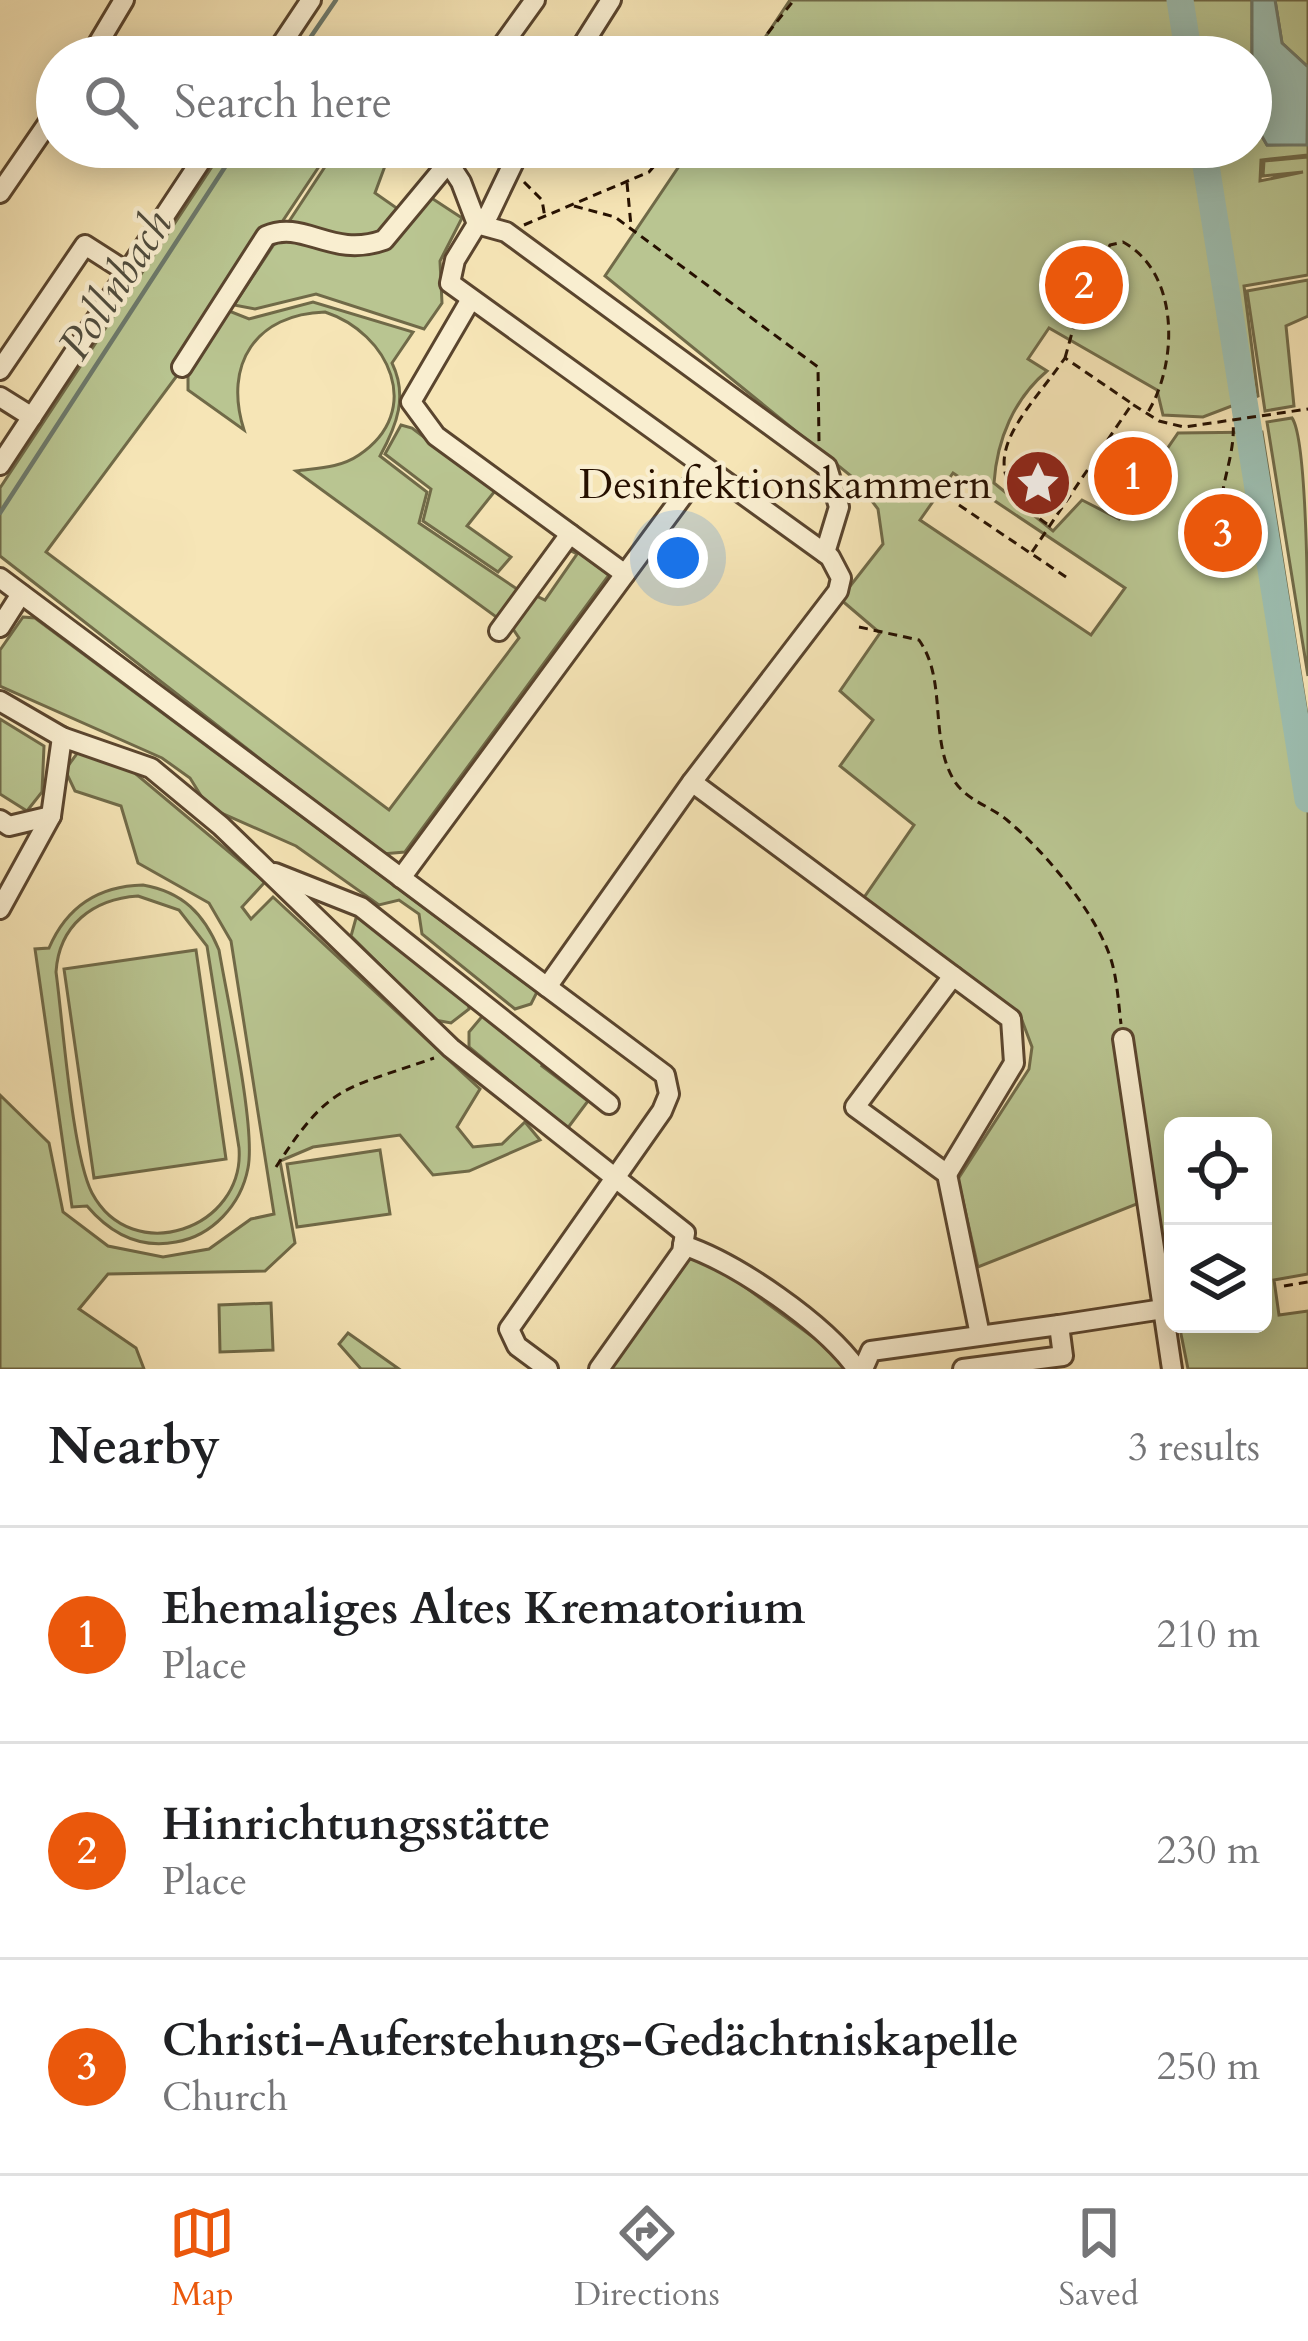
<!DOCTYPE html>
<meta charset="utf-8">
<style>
body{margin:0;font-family:Cardo,serif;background:#f6f6f6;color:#202124}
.controls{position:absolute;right:36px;bottom:36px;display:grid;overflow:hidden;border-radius:18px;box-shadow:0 6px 30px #0003}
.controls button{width:108px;height:108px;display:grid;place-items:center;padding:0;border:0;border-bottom:3px solid #e0e0e0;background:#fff;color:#202124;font:60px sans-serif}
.you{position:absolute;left:678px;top:558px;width:42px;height:42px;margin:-30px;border:9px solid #fff;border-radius:50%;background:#1a73e8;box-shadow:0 0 0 18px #1a73e833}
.badge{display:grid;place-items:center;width:78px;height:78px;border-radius:50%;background:#ea580c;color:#fff;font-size:39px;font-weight:700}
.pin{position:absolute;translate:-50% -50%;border:6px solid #fff;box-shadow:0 3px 12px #0006}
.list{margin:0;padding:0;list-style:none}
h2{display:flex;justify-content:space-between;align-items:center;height:156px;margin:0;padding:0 48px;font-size:51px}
h2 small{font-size:39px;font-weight:400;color:#757577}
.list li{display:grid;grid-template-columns:78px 1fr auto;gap:36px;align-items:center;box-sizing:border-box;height:216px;padding:0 48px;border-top:3px solid #e0e0e0}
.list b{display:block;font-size:45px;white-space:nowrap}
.list p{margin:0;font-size:39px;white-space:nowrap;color:#757577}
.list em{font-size:39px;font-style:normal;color:#757577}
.icon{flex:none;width:66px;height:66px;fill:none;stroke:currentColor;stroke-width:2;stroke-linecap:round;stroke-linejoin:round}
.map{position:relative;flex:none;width:1308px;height:1369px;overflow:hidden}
.search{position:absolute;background:#fff;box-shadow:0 6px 30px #0003;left:36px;right:36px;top:36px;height:132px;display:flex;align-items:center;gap:30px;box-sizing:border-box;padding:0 42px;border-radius:66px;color:#757577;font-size:45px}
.sheet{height:804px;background:#fff}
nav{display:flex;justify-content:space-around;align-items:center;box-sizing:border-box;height:168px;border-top:3px solid #e0e0e0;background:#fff;font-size:33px;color:#757577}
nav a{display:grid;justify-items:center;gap:6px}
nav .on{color:#ea580c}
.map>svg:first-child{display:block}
.green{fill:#b9c591;stroke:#706a48;stroke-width:3;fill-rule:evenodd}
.water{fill:#9dbfb2;stroke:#6d796b;stroke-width:3}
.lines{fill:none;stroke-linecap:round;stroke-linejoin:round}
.stream{stroke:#6d796b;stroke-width:4.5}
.river{stroke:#9dbfb2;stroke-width:27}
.minor-casing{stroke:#5a452e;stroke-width:24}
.path{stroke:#261000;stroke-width:3;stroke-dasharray:9 6;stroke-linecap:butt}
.minor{stroke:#f9eed0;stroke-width:18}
.labels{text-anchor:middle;stroke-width:9;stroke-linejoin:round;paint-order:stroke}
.poi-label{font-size:42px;fill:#261000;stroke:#f9eed0;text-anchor:end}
.water-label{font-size:45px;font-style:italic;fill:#504d3e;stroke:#f9eed0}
</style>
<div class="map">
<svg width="1308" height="1369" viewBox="0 0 1308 1369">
<rect width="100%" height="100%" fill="#f6e5b6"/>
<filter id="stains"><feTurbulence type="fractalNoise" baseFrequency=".00167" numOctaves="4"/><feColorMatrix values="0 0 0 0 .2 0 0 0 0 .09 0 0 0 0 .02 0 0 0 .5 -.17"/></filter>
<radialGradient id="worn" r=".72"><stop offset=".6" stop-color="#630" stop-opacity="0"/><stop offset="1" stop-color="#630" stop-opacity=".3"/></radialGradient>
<!-- green -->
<g class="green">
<path d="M 790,0 L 1252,0 L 1252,119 L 1267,145 L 1308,144 L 1308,155 L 1261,160 L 1260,181 L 1303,172 L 1263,176 L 1264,161 L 1308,157 L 1308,275 L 1244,286 L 1258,396 L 1203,417 L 1163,415 L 1157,390 L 1049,328 L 1028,359 L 1047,371 C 1014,399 997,439 994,483 L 1053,531 L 1082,500 L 1119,519 L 1178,433 L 1262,432 L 1308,721 L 1308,1274 L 1274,1280 L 1279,1315 L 1308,1311 L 1308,1369 L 1188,1369 L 1179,1324 L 1263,1324 L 1263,1126 L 1173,1126 L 1173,1292 L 1154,1197 L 978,1267 L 958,1179 L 1029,1069 L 1032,1047 L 1020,1015 L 863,899 L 914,825 L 840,766 L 873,720 L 840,691 L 880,633 L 840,599 L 883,544 L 878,509 L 856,480 L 605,276 L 692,147 L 1251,147 L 1251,57 L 752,57 ZM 953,473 L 1125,588 L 1091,635 L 920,520 Z"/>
<polygon points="1275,0 1308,0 1308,67 1282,43"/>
<path d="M 225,147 L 332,147 L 224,309 L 249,319 L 313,302 L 413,332 L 392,363 C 408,396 397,425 380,456 L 427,492 L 419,523 L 517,589 L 557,536 L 609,575 L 405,852 L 382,854 L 0,556 L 0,488 ZM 325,312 C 389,333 425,411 359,455 C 340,468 318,468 296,471 L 499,619 L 555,543 L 577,554 L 545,600 L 532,594 L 513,629 L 519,638 L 389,810 L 46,552 L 176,377 L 176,365 L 188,370 L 188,390 L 244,430 C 223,364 256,314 325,312 Z"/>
<polygon points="338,147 392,147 375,193 405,214 430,197 462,218 440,261 442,303 424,329 316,294 255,309 234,305"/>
<polygon points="1308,280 1308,316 1286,326 1294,406 1265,411 1247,291"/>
<path d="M 1292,418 C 1308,440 1308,632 1308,676 L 1267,422 Z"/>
<polygon points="401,425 412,428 495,491 467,526 511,557 498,572 423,521 431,489 385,454"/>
<polygon points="23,617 35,618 537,992 531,1004 515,1009 422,934 419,914 399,900 379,905 296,846 208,807 190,778 162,758 0,686 0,650"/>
<polygon points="0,719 44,746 42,792 27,811 0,794"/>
<polygon points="81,748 130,769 265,882 242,907 251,919 273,897 480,1089 457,1127 473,1147 502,1144 525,1122 540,1140 469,1171 433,1175 400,1135 313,1147 280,1161 295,1243 265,1271 108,1274 79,1309 136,1348 144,1369 0,1369 0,1095 49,1143 63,1212 108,1246 163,1257 209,1249 251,1219 274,1214 231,941 209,903 138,863 121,806 75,791 65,770"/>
<path d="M 143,885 C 183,892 204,914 219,950 C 227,998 256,1127 248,1168 C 241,1205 212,1236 176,1242 C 140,1249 110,1233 87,1206 L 72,1207 L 35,949 L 49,948 C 67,906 98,886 143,885 ZM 138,896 L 179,910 L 207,946 L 239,1148 C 245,1229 132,1268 92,1193 C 72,1154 63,1023 56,972 C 59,925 93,899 138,896 Z"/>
<polygon points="366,916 468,994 469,1009 451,1023 435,1020 351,936 356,918"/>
<polygon points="196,950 226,1159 94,1178 64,969"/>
<polygon points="485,1013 548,1059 542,1066 588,1101 567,1129 469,1047 469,1032"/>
<polygon points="380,1150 390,1214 297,1227 287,1164"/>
<polygon points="687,1259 707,1259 840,1357 843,1369 606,1369"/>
<polygon points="271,1303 273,1350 220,1352 219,1305"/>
<polygon points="348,1333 399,1369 361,1369 339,1344"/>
</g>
<!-- water -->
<polygon class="water" points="1252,0 1275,0 1282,43 1308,67 1307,145 1267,145 1252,119"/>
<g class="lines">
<!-- stream -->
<g class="stream">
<polyline points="297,57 336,0"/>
<polyline points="0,513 238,147"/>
</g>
<!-- river -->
<g class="river">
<polyline points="1180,0 1189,57"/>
<polyline points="1203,147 1308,799"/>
</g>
<!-- minor casing -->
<g class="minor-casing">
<g id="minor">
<polyline points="90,57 124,0"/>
<polyline points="273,57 311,0"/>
<polyline points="494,57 535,0"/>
<polyline points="575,57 611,0"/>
<polyline points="438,147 461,182 477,224 455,260 450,283 830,557 841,578 838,591 692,782 547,987"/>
<polyline points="0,193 57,110"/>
<polyline points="477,224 506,232 827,467 839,507 825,553"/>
<polyline points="477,224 489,214 521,147"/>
<polyline points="471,299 411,402 436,436 625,574"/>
<path d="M 182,367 L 266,236 C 304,219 331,259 384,240 L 448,163"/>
<polyline points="0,370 85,245 127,272"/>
<polyline points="0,397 32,417"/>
<polyline points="0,465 210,147"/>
<polyline points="0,578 665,1075 669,1094 662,1111 509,1329 517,1346 548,1369"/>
<polyline points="0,627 21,594"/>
<polyline points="499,631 570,534"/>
<polyline points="0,701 62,737 151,768 221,826 451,1048 685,1233 682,1252 599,1369"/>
<polyline points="692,782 1011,1019 1014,1063 947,1174"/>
<polyline points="0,820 9,826 51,816"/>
<polyline points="275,873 361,907 609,1104"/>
<polyline points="401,878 704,467"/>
<polyline points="0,909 51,816 62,737"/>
<polyline points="953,976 855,1107 947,1174 980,1335"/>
<polyline points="1123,1039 1172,1369"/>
<path d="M 683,1245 C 737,1263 824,1323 857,1369"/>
<polyline points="863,1369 871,1351 1059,1325"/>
<polyline points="963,1369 1063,1356 1059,1325 1163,1309"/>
</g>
</g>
<!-- path -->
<g class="path">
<polyline points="749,57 794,0"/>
<polyline points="481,147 498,160"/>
<polyline points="524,182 542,200 545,218"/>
<polyline points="627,183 631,226"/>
<polyline points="574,206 615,217 818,367 819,442"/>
<polyline points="524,225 649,172 671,147"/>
<path d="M 1065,358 L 1078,311 L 1110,245 L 1123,242 C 1180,273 1178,363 1148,412"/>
<polyline points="1092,473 1121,492 1125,486"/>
<polyline points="1050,482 1072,498"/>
<circle cx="1223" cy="529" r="27"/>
<polyline points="959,505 1066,577"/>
<path d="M 1047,524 C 964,466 1019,423 1065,358 L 1131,403"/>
<path d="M 1222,525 C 1216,490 1236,458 1233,422"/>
<polyline points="1032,552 1132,404 1159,421 1184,427 1308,409"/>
<path d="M 859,627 L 919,640 C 948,681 928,739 955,782 C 968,801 990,806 1007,820 C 1044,851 1090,906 1108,951 C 1117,973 1118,1000 1121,1024"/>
<path d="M 276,1167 C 331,1082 344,1090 434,1058"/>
<polyline points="1284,1286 1308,1282"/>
</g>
<!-- minor -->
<use href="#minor" class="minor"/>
</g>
<!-- icons -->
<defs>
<g id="sight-disc" transform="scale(3.45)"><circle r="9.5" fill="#8f2418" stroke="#f9eed0"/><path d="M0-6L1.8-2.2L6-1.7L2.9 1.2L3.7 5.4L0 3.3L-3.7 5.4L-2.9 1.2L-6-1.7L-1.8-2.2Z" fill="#fff"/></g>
</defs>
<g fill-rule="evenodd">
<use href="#sight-disc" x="1038" y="483"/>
</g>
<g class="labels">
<!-- poi labels -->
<g class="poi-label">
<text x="992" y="498">Desinfektionskammern</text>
</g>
<!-- water labels -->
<g class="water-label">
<text transform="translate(114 284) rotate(-57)" y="16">Pollnbach</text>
</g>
</g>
<rect width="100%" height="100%" filter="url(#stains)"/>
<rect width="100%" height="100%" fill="url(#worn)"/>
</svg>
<div class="controls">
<button><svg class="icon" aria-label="locate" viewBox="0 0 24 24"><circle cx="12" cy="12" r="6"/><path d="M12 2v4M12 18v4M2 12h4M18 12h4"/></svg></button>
<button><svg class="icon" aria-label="layers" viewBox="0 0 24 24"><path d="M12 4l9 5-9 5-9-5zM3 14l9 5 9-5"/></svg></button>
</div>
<div class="you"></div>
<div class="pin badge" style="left:1133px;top:476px">1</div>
<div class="pin badge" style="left:1084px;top:285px">2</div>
<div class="pin badge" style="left:1223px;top:533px">3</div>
<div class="search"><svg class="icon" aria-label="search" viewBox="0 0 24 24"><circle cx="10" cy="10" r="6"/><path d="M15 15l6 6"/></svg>Search here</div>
</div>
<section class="sheet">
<h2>Nearby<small>3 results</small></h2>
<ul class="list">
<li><span class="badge">1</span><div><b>Ehemaliges Altes Krematorium</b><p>Place</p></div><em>210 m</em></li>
<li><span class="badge">2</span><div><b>Hinrichtungsstätte</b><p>Place</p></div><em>230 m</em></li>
<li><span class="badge">3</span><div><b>Christi-Auferstehungs-Gedächtniskapelle</b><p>Church</p></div><em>250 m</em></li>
</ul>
</section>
<nav>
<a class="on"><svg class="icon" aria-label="map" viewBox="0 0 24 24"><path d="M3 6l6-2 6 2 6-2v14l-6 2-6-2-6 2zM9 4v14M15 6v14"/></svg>Map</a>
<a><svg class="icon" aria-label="directions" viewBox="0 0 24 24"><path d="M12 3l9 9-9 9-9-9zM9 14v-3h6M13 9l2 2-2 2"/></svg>Directions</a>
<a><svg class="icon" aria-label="saved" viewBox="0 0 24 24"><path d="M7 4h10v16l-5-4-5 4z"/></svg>Saved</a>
</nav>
